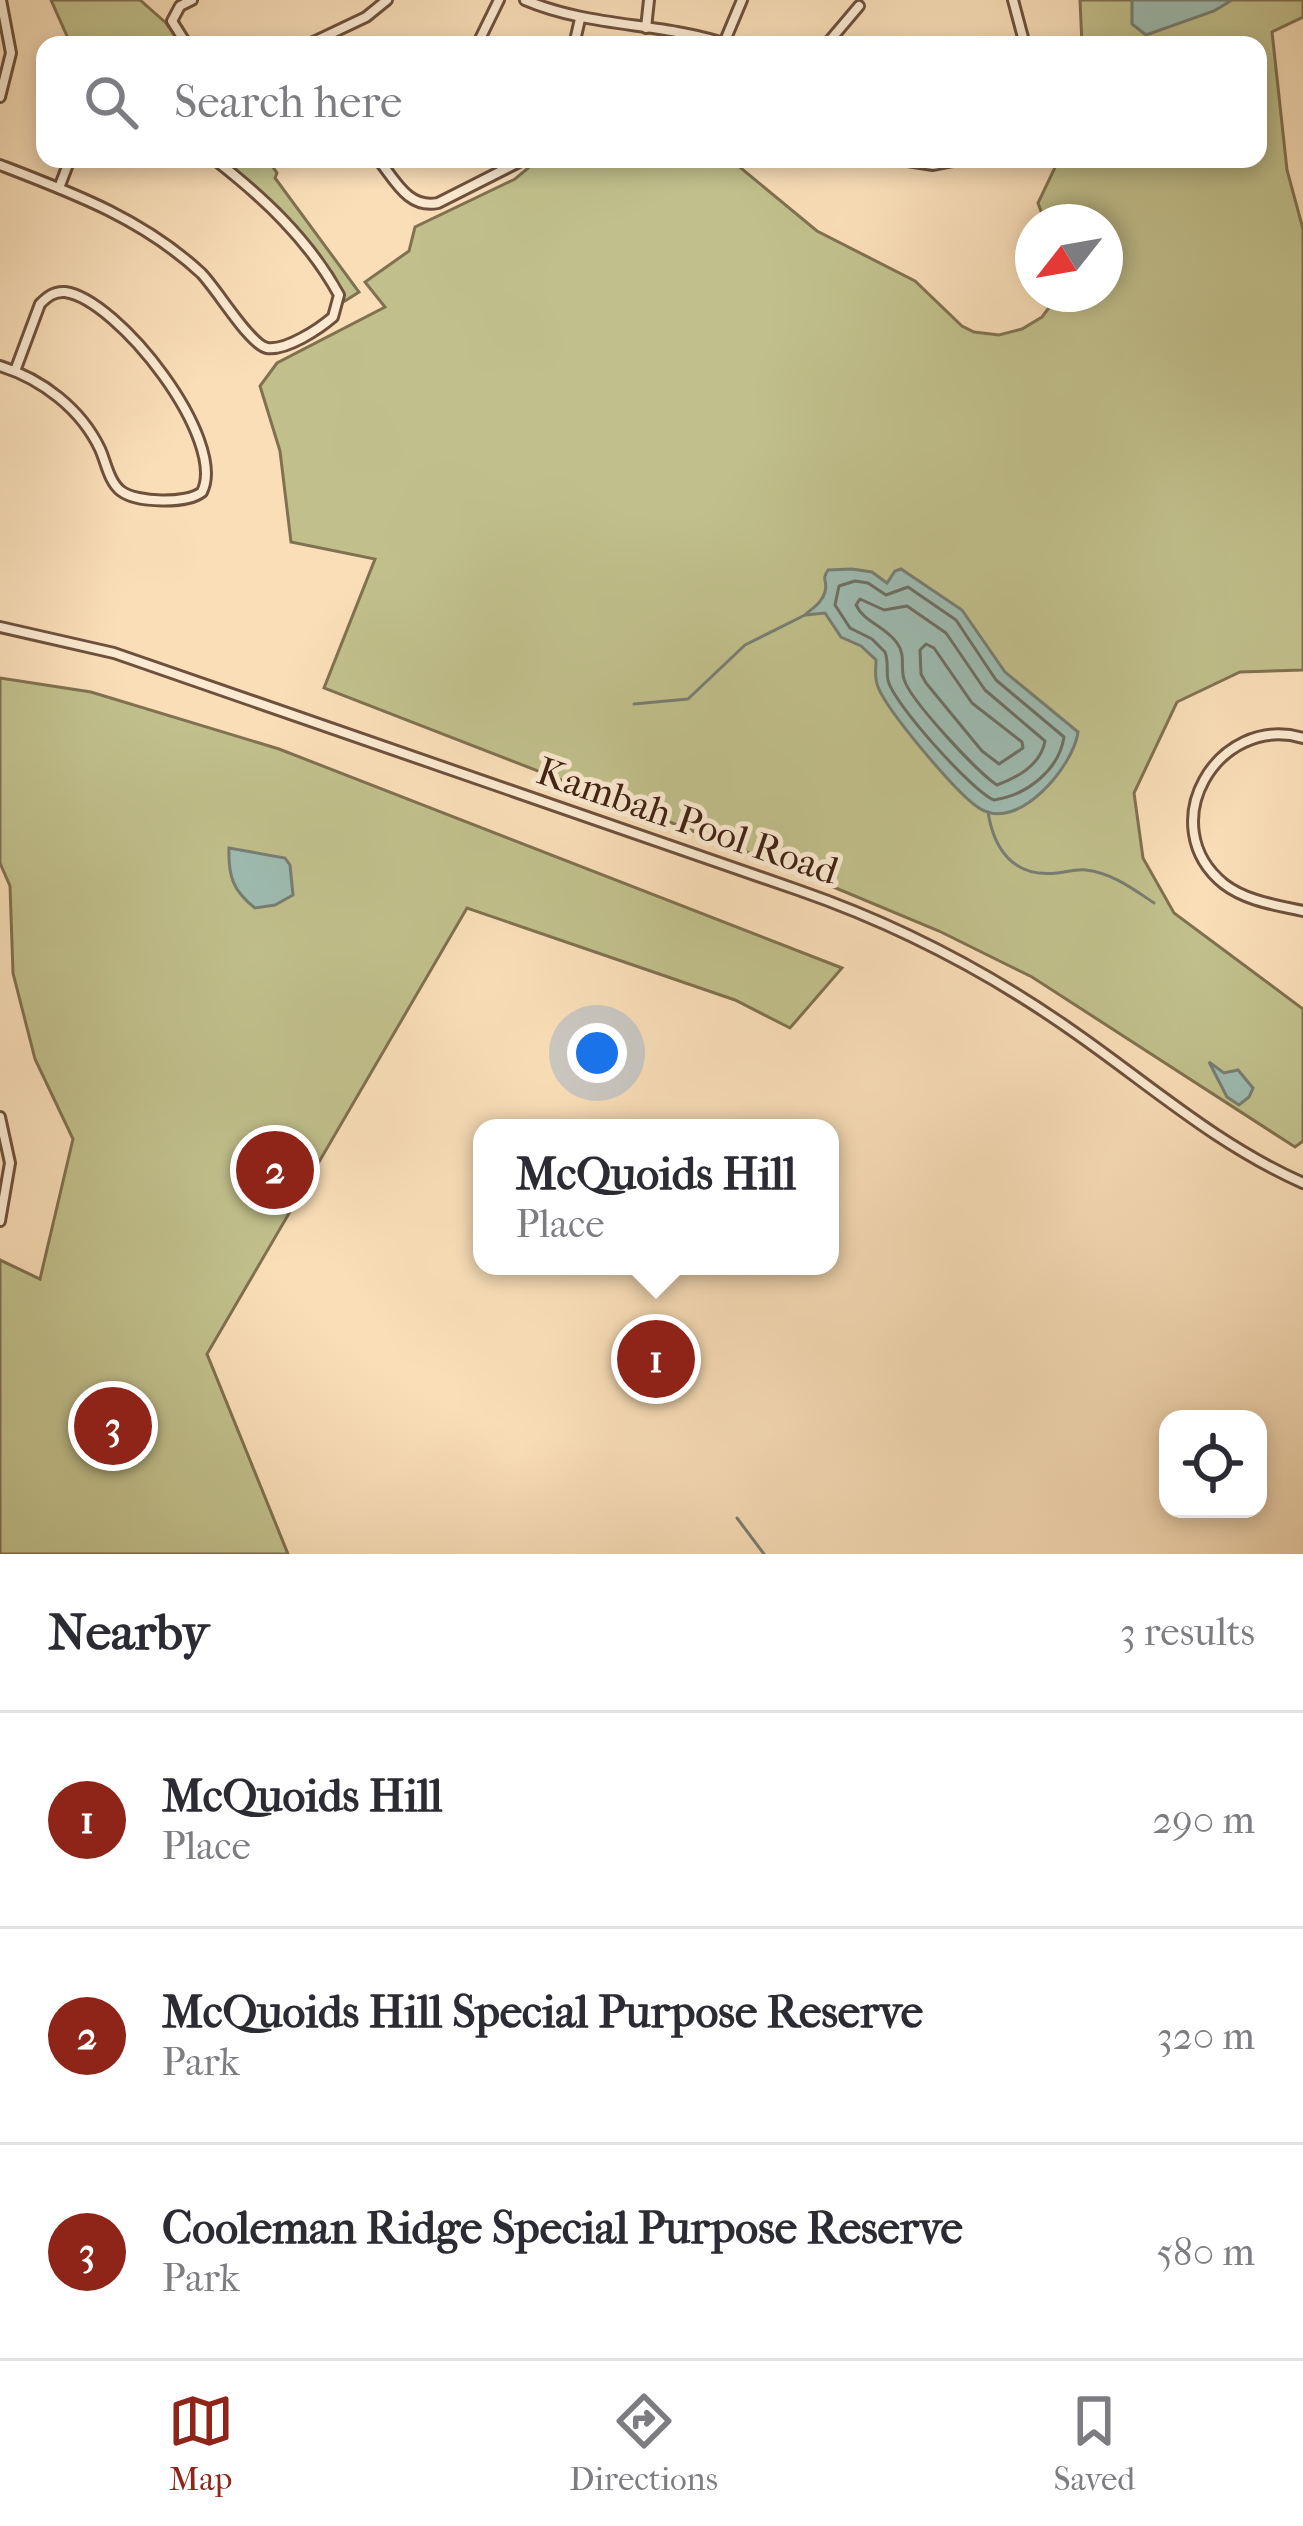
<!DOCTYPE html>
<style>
body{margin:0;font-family:"IM FELL French Canon",serif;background:#f2f2f3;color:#2b2b33}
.controls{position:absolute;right:36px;bottom:36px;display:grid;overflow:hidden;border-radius:24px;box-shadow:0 6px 18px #0003}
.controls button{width:108px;height:108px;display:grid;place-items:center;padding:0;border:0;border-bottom:3px solid #e1e1e2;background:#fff;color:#2b2b33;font:60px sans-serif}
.compass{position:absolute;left:1015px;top:204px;width:108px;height:108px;border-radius:50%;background:#fff;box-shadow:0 6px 18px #0003;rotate:239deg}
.you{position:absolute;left:597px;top:1053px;width:42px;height:42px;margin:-30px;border:9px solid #fff;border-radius:50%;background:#1a73e8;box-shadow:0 0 0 18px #1a73e833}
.badge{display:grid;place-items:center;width:78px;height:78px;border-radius:50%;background:#8f2418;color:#fff;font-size:39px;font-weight:700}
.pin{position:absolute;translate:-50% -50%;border:6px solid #fff;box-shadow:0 3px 12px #0006}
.popup{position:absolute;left:473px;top:1119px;width:366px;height:156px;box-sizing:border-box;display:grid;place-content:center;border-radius:24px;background:#fff;filter:drop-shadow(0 3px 9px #0005);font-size:39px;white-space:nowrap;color:#7c7c81}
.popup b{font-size:45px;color:#2b2b33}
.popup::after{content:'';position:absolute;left:50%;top:100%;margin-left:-24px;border:24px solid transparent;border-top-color:#fff}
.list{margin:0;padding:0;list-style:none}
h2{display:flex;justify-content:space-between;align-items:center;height:156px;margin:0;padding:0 48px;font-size:51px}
h2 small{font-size:39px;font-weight:400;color:#7c7c81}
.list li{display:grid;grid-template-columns:78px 1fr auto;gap:36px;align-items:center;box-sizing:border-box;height:216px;padding:0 48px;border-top:3px solid #e1e1e2}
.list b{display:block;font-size:45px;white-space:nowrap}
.list p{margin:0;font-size:39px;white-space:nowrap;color:#7c7c81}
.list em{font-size:39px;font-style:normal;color:#7c7c81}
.icon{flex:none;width:66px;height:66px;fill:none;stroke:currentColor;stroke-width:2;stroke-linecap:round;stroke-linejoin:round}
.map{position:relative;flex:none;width:1303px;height:1554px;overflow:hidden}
.search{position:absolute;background:#fff;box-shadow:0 6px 18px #0003;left:36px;right:36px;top:36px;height:132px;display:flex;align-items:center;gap:30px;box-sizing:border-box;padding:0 42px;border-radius:24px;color:#7c7c81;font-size:45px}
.sheet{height:804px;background:#fff}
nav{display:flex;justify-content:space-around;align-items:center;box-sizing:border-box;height:168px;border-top:3px solid #e1e1e2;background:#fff;font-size:33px;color:#7c7c81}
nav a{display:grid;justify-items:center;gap:6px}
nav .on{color:#8f2418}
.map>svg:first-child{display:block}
.green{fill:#c1c08c;stroke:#807150;stroke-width:3}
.water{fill:#9ebcb2;stroke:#787e73;stroke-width:3}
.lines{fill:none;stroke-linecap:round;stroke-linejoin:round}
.shore{stroke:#6e6f63;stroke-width:3}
.stream{stroke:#787e73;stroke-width:3}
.street-casing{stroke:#6e513d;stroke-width:14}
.street{stroke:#fbead1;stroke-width:8}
.labels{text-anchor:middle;stroke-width:10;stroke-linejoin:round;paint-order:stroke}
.street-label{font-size:39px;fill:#3f2214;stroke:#fbead1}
</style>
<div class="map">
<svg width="1303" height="1554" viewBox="0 0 1303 1554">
<rect width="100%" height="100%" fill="#f9deb8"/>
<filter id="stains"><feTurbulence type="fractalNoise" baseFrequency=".00167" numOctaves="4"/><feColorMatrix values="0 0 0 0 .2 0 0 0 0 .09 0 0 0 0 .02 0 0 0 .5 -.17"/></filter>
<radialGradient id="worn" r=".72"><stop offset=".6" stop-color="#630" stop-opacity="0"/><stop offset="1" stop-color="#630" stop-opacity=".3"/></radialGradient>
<!-- green -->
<g class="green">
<polygon points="51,0 140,0 166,23 182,45 71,45"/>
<polygon points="1080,0 1303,0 1303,17 1272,32 1287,170 1303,229 1303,670 1240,672 1177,702 1134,793 1143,858 1174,913 1303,1009 1303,1141 1295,1147 1032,977 939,931 783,866 324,688 375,559 291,542 280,451 260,386 277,363 385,307 365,282 409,251 415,227 515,179 539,159 730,159 817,231 915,281 962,326 974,332 999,335 1022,329 1042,317 1059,294 1105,294 1105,222 1045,222 1038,203 1059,159 1258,159 1258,45 1082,45"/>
<path d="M 219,159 L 267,159 L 277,173 L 275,178 L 359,292 L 345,301 C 310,244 273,199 219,159 Z"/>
<polygon points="0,678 91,692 279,749 842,968 790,1028 735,1000 467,908 207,1354 288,1554 0,1554 0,1260 40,1279 73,1139 35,1059 13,973 10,886 0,863"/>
</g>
<!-- water -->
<g class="water">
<polygon points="1132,0 1232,0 1214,11 1146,35 1132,24"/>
<path d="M 852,569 L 872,572 L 887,583 L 895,571 L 901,569 L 962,610 L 1005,672 L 1078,732 C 1074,765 1018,834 979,808 C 957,794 888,712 878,687 C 874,677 876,670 876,660 L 861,646 L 841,637 L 825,613 L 805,615 C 811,609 822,603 825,592 C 828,581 821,580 828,570 Z"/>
<path d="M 229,848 L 285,858 L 290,865 L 293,895 L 275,905 L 255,908 C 233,891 228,876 229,848 Z"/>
<polygon points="1209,1062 1224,1073 1238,1070 1253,1088 1249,1097 1239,1105 1227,1097"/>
</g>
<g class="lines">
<!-- shore -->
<g class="shore">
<path d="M 855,581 L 868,583 L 886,595 L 908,587 L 956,620 L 996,680 L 1064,737 C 1059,770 1027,795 994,800 C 974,793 892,702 888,680 C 886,671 889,663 885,652 L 872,639 L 850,628 L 835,605 L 839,586 Z"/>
<path d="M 860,599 L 884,610 L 907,606 L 946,633 L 985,690 L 1045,741 C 1041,764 1019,777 997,785 C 979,774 909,699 904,679 C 900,666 906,655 897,643 C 885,626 864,622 856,605 Z"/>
<polygon points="926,644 934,648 972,703 1022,742 1023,748 999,764 982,751 926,683 921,674 920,650"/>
</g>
<!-- stream -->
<g class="stream">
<polyline points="634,704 688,699 745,645 805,615"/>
<path d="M 988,812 C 994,850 1014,878 1057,873 C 1067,872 1075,869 1086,870 C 1112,873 1133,889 1154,903"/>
<polyline points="737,1518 764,1554"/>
</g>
<!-- street casing -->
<g class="street-casing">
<g id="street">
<path d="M 525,0 C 591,28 662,22 729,45"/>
<polyline points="1013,0 1025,45"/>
<polyline points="646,28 649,0"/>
<polyline points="724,43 742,0"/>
<polyline points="187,45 172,21 180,6 192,0"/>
<polyline points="307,45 366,17 387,0"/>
<polyline points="477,45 499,0"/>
<polyline points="574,45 580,19"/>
<polyline points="826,45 859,6"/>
<polyline points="0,97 11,53 1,0"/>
<path d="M 378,159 C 395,180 408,209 438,203 L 525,159"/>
<polyline points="895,159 933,165 964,159"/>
<path d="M 0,165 C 73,193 143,219 201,273 C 217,289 250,345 267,348 C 286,351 319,329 333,317 L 339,295 C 309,240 263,197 214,159"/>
<polyline points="59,188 70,159"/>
<path d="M 0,366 C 42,379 81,409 100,449 C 106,462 109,482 121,491 C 137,503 187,504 202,492 C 228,440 118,299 65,292 C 54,291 47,297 40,304 L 15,371"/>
<path d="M 0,627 L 114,653 L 798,890 C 896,924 989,972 1074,1032 C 1150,1085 1217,1145 1303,1183"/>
<path d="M 1303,738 C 1217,713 1152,826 1224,884 C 1246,901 1276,905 1303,911"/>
<polyline points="0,1117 10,1163 0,1221"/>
</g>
</g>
<!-- street -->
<use href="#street" class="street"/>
</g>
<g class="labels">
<!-- street labels -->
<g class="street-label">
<text transform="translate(688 820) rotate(19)" y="14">Kambah Pool Road</text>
</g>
</g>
<rect width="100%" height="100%" filter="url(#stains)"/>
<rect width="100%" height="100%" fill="url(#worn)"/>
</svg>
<div class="controls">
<button><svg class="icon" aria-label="locate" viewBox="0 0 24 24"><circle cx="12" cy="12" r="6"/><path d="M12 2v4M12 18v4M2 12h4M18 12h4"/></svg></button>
</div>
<svg class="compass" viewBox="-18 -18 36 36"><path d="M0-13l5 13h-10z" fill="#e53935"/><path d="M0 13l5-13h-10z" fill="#7c7c81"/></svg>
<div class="you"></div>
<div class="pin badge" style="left:656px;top:1359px">1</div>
<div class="popup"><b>McQuoids Hill</b>Place</div>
<div class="pin badge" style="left:275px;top:1170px">2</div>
<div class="pin badge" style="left:113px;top:1426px">3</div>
<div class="search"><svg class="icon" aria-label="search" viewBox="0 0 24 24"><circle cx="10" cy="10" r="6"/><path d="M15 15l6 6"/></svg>Search here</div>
</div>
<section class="sheet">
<h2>Nearby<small>3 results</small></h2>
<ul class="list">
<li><span class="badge">1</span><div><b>McQuoids Hill</b><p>Place</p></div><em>290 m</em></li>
<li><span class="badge">2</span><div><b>McQuoids Hill Special Purpose Reserve</b><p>Park</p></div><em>320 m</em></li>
<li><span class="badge">3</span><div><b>Cooleman Ridge Special Purpose Reserve</b><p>Park</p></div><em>580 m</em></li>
</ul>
</section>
<nav>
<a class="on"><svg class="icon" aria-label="map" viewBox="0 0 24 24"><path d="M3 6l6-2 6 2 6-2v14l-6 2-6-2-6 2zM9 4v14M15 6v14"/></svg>Map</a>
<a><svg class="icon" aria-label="directions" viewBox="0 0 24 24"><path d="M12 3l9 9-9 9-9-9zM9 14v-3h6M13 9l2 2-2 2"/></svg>Directions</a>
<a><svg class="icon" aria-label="saved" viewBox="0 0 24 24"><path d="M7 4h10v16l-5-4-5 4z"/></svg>Saved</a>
</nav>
